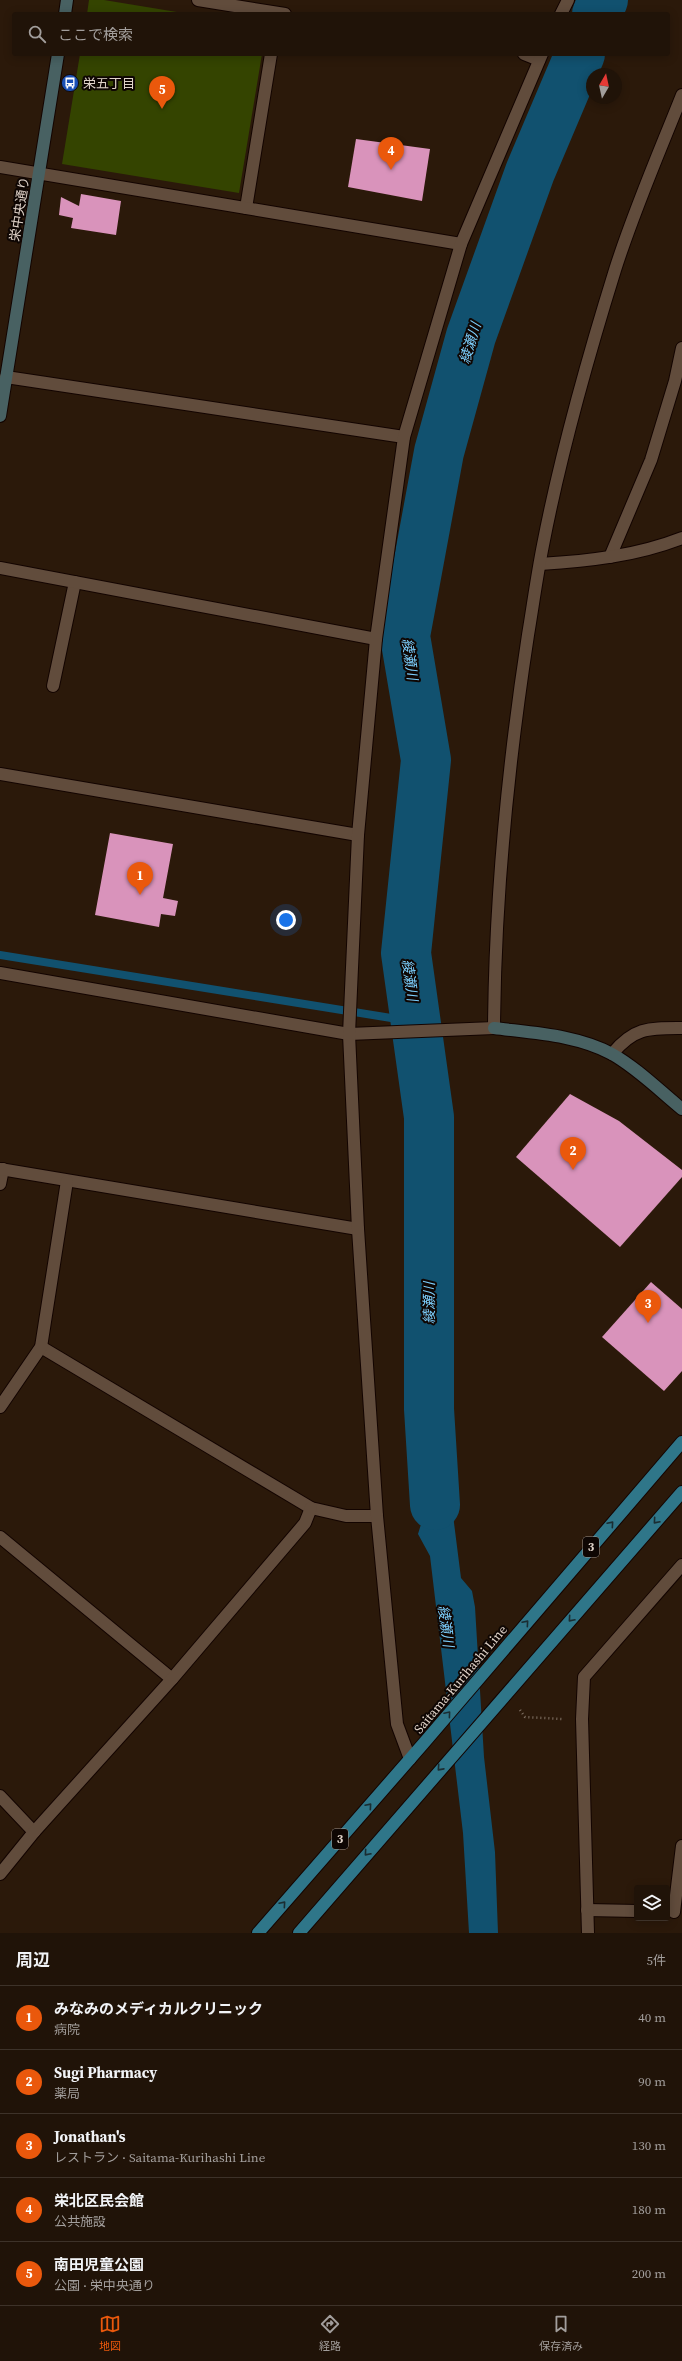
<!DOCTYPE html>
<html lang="ja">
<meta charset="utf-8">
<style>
body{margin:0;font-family:"Source Serif 4","Noto Sans JP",serif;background:#281c12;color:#f1f3f6}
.controls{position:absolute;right:12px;bottom:12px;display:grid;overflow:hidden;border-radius:4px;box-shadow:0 2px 10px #0003}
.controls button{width:36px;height:36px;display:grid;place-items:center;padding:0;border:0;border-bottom:1px solid #3d3229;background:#201308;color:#f1f3f6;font:20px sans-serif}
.compass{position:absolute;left:586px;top:68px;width:36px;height:36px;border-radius:50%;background:#201308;box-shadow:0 2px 10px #0003;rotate:9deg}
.you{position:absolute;left:286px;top:920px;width:14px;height:14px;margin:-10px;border:3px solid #fff;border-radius:50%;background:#1a73e8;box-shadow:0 0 0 6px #1a73e833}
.badge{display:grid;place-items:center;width:26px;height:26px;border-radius:50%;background:#ea580c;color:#fff;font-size:13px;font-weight:700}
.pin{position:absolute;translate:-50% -33px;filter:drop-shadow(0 1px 2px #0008)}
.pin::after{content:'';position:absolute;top:21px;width:14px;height:12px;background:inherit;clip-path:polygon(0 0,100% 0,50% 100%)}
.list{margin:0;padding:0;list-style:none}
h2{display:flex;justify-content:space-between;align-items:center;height:52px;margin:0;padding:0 16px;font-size:17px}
h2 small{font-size:13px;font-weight:400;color:#a29e9c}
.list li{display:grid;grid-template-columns:26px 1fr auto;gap:12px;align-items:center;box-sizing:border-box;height:64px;padding:0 16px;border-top:1px solid #3d3229}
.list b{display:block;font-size:15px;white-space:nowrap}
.list p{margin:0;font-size:13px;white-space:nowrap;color:#a29e9c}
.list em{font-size:13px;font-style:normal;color:#a29e9c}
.icon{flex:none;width:22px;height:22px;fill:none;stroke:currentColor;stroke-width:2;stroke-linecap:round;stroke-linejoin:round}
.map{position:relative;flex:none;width:682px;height:1933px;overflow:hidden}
.search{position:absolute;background:#201308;box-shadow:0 2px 10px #0003;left:12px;right:12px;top:12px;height:44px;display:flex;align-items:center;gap:10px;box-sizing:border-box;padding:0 14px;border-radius:4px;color:#a29e9c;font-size:15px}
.sheet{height:372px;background:#201308}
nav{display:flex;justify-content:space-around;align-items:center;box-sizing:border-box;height:56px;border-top:1px solid #3d3229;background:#201308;font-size:11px;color:#a29e9c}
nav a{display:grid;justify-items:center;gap:2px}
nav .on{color:#ea580c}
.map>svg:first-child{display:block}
.green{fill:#344400}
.water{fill:#11516f}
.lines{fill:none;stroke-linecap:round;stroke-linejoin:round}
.stream{stroke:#11516f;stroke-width:8}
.river{stroke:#11516f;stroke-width:50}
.building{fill:#d993bb}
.lane-casing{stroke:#130400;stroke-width:14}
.street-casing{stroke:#130400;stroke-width:14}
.secondary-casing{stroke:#130400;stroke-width:14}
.primary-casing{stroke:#130400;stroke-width:14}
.path{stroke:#847568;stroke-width:2.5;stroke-dasharray:1 3;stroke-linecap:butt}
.lane{stroke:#614c3c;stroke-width:12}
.street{stroke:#614c3c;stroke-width:12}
.secondary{stroke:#486162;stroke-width:12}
.primary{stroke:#2f7689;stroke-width:12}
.oneway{stroke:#1a2d32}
.labels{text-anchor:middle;stroke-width:4;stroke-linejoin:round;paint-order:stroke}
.shield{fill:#0e0603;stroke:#a1968e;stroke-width:1}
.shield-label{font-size:12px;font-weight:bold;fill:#e0d3c9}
.poi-label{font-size:13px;fill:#e0d3c9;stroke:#0e0603;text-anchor:start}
.street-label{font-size:13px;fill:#e0d3c9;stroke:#0e0603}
.water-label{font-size:14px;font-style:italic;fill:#7ccefc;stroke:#0e0603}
</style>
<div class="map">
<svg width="682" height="1933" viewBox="0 0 682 1933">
<rect width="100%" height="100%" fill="#2b190a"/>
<!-- green -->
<g class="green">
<polygon points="89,0 104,0 189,14 87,14"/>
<polygon points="80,54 262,54 239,193 62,164"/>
</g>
<!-- water -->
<polygon class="water" points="451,1431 453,1515 461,1578 472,1591 475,1607 484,1757 495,1852 498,1933 469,1933 463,1833 430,1556 418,1534 426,1508 423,1439"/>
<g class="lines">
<!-- stream -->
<polyline class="stream" points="0,955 416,1022"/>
<!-- river -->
<g class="river">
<polyline points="597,14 603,0"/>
<polyline points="435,1505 429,1409 429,1117 406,953 426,760 405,636 439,452 471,336 530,172 580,54"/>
</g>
</g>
<!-- building -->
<g class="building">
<polygon points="356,139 430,149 422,201 348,187"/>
<polygon points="81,194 121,201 116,235 71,228 73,218 59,215 61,197 79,206"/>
<polygon points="110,833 173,844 163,898 178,901 175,916 161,914 159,927 95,915"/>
<polygon points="570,1094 619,1121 682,1170 682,1177 620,1247 516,1157"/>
<polygon points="651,1282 682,1309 682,1371 664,1391 602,1337"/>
</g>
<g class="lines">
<!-- lane casing -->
<g class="lane-casing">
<g id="lane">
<polyline points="246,208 271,54"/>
<polyline points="53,686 75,582"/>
<polyline points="0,1184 3,1169"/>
</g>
</g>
<!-- street casing -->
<g class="street-casing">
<g id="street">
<polyline points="198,0 285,14"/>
<polyline points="561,14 568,0"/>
<polyline points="524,54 539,60"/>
<polyline points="0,167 461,244"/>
<polyline points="6,377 404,437"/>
<polyline points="610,557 651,460 675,381 682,348"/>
<path d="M 540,564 C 588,561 636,556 682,538"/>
<polyline points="0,568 376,639"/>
<polyline points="0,774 358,835"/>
<path d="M 0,973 L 349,1034 L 494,1028 C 495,897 508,765 528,635 C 533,605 537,575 543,545 C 561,452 587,360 615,270 C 634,210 659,153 682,95"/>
<path d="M 612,1054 C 634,1027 649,1028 682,1028"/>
<polyline points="0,1169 358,1229"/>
<polyline points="41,1347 311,1508 346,1516 377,1516"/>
<polyline points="0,1407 41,1347 67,1181"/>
<polyline points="0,1537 172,1679"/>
<polyline points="410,1759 397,1724 377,1516 358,1229 349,1034 358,835 376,639 404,437 461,244 542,54"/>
<polyline points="0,1796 34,1832"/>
<polyline points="0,1874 34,1832 172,1679 305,1523 311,1508"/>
<polyline points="587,1910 637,1911"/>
<polyline points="674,1912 682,1846"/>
<polyline points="588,1933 582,1719 584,1677 682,1565"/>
</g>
</g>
<!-- secondary casing -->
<g class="secondary-casing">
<g id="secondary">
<polyline points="65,14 67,0"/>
<polyline points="0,416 58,54"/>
<path d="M 494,1028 C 533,1033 577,1035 612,1054 C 637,1068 660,1091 682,1109"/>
</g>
</g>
<!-- primary casing -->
<g class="primary-casing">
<g id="primary">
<polyline points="258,1933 423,1744 682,1442"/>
<polyline points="299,1933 682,1492"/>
</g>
</g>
<!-- path -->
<polyline class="path" points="520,1710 525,1717 562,1719"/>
<!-- lane -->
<use href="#lane" class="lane"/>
<!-- street -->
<use href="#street" class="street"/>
<!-- secondary -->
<use href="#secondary" class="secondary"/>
<!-- primary -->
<use href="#primary" class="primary"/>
</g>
<!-- one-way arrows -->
<defs><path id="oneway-chevron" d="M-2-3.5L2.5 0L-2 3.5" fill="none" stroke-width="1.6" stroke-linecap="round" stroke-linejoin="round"/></defs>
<g class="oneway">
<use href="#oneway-chevron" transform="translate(656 1521) rotate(131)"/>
<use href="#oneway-chevron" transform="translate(611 1524) rotate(-49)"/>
<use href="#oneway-chevron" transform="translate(571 1619) rotate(131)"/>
<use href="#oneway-chevron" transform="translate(526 1623) rotate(-49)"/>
<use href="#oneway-chevron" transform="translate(448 1714) rotate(-50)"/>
<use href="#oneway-chevron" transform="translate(440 1768) rotate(132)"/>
<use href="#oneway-chevron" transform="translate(369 1806) rotate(-49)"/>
<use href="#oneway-chevron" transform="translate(367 1853) rotate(131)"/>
<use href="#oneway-chevron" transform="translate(283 1904) rotate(-49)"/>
</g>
<!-- icons -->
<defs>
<g id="bus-disc" transform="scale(0.9)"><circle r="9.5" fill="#1a4fb4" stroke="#0e0603"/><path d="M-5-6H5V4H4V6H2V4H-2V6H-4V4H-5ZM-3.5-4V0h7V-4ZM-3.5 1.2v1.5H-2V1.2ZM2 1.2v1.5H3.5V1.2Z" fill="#fff"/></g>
</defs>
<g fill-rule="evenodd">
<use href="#bus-disc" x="70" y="83"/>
</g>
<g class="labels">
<!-- shield labels -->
<g class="shield">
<rect x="583" y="1537" width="16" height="20" rx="3"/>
<rect x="332" y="1829" width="16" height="20" rx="3"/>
</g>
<g class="shield-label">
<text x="591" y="1551">3</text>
<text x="340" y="1843">3</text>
</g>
<!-- poi labels -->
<g class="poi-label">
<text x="83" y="88">栄五丁目</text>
</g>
<!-- street labels -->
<g class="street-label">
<text transform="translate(19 209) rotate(-81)" y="5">栄中央通り</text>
<text transform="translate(460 1679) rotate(-50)" y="5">Saitama-Kurihashi Line</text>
</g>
<!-- water labels -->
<g class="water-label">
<text transform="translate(470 343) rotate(-73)" y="5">綾瀬川</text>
<text transform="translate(410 659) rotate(82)" y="5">綾瀬川</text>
<text transform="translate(410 980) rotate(82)" y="5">綾瀬川</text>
<text transform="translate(429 1303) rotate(-90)" y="5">綾瀬川</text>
<text transform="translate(446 1626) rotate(82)" y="5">綾瀬川</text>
</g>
</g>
</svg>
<div class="controls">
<button><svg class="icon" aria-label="layers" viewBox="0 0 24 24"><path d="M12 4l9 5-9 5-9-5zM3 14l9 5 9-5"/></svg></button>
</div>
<svg class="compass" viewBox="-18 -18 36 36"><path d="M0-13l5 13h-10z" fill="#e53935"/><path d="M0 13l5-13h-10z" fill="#a29e9c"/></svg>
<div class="you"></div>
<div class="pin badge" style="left:140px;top:895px">1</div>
<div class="pin badge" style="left:573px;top:1170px">2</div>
<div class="pin badge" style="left:648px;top:1323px">3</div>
<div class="pin badge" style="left:391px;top:170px">4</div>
<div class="pin badge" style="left:162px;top:109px">5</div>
<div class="search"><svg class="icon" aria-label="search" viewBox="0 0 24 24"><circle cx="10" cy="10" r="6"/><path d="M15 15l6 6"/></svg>ここで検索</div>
</div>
<section class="sheet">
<h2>周辺<small>5件</small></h2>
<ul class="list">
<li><span class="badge">1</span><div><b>みなみのメディカルクリニック</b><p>病院</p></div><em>40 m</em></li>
<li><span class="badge">2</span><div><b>Sugi Pharmacy</b><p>薬局</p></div><em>90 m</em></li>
<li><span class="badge">3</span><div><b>Jonathan's</b><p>レストラン · Saitama-Kurihashi Line</p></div><em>130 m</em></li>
<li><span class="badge">4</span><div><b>栄北区民会館</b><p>公共施設</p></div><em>180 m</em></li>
<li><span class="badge">5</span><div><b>南田児童公園</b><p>公園 · 栄中央通り</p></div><em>200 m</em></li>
</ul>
</section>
<nav>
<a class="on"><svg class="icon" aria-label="map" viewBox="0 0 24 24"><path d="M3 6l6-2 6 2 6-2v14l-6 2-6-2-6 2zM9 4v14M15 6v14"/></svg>地図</a>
<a><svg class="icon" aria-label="directions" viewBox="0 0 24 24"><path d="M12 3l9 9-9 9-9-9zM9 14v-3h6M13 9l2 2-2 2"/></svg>経路</a>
<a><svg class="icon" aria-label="saved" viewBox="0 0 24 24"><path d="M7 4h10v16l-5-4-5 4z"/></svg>保存済み</a>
</nav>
